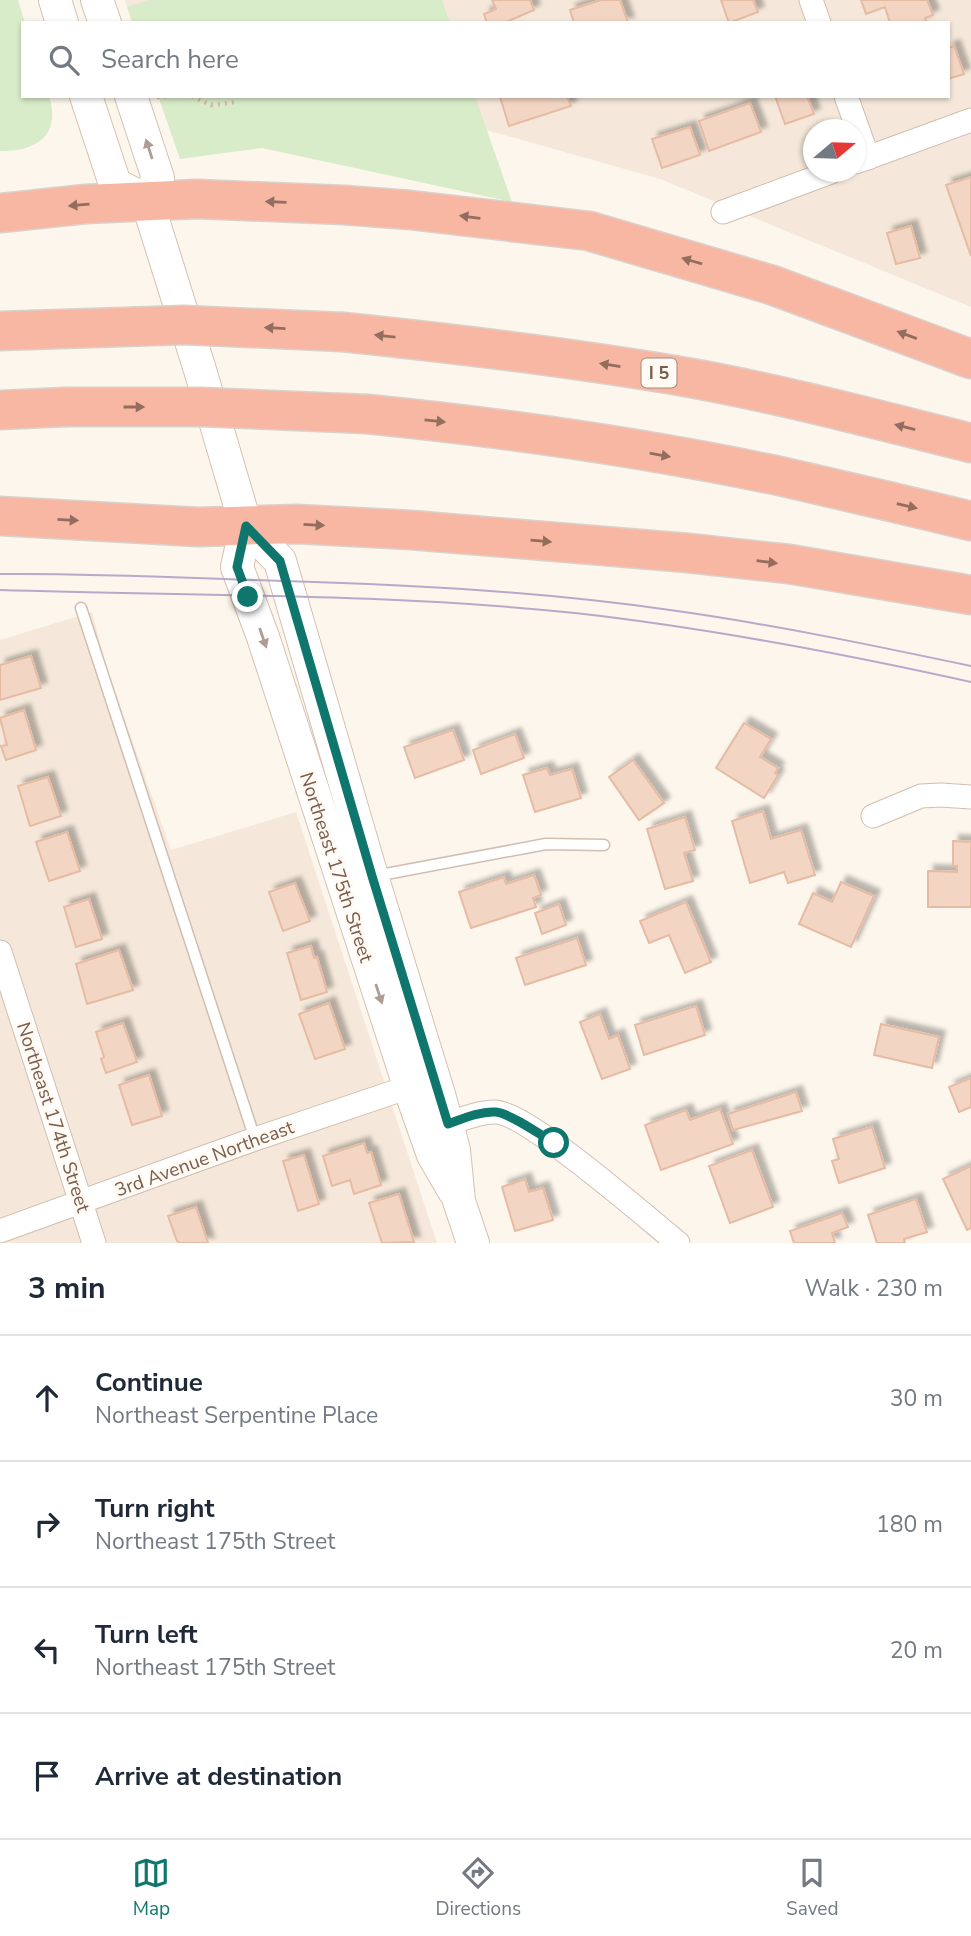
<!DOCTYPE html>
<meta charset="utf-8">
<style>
body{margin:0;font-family:"Nunito Sans",sans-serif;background:#f6f6f7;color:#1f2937}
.compass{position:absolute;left:803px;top:119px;width:63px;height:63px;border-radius:50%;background:#fff;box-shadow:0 2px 5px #0004;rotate:71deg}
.stop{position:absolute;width:21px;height:21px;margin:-16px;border:5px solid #0f766e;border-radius:50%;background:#fff}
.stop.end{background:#0f766e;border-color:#fff;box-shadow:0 2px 7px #0008}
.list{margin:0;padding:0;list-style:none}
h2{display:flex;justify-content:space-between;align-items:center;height:91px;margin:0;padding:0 28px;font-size:30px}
h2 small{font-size:23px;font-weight:400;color:#747a83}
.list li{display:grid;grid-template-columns:46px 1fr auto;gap:21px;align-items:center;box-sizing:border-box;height:126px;padding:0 28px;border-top:2px solid #e0e1e3}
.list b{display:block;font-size:26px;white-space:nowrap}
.list p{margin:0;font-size:23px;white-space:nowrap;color:#747a83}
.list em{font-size:23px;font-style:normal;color:#747a83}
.icon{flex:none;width:38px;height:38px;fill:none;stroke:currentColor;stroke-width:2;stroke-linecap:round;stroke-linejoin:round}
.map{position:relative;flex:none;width:971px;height:1243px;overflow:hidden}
.search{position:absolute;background:#fff;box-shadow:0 2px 5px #0004;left:21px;right:21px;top:21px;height:77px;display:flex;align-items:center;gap:18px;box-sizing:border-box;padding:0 24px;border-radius:0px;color:#747a83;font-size:26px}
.sheet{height:595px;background:#fff}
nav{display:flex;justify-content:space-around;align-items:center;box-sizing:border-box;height:98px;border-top:2px solid #e0e1e3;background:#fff;font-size:19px;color:#747a83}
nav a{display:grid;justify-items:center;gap:4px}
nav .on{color:#0f766e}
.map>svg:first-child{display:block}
.residential{fill:#f5e8da;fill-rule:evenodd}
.green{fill:#d8ecc9}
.building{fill:#f3d5c3;stroke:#e6bba3;stroke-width:2;filter:url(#shadow)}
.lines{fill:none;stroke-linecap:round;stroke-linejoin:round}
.lane-casing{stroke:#d1beb0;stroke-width:13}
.street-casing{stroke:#d1beb0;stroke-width:25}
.secondary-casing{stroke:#d6c0b0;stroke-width:34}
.highway-casing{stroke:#dad1cd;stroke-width:41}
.path{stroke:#d9b8a5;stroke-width:4.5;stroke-dasharray:2 5;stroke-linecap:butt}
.lane{stroke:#fff;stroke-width:10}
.street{stroke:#fff;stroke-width:23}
.secondary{stroke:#fff;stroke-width:32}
.highway{stroke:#f7b7a3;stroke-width:38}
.tram{stroke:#b9a8c9;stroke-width:2}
.highway-bridge-casing{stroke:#dad1cd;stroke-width:41;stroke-linecap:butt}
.highway-bridge{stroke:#f7b7a3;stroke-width:38}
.oneway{fill:#af9d94}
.oneway2{fill:#936e5e}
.route{stroke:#0f766e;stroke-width:9}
.labels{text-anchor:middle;stroke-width:6;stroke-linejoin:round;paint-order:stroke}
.shield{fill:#fffaf3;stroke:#a28b7f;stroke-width:2}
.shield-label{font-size:18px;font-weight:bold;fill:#7a5c4d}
.street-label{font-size:19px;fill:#7a5c4d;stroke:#fffaf3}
</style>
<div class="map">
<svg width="971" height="1243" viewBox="0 0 971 1243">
<defs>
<filter id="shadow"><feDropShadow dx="6" dy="-6" stdDeviation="2" flood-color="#0004"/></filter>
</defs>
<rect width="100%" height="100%" fill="#fdf6ec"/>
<!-- residential -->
<g class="residential">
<path d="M 125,0 L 971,0 L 971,307 L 660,179 L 366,96 L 948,96 L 948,23 L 132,23 ZM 814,130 L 856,130 L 856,172 L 814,172 Z"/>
<polygon points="92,612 107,669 171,850 296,812 437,1243 0,1243 0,640"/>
</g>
<!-- green -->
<g class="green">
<path d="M 0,0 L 18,0 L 25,23 L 23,23 L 23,96 L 49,96 C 62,136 35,152 0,151 Z"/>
<polygon points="149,0 442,0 450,23 133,23 127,7"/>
<polygon points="158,96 475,96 512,202 262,148 180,159"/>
</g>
<!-- building -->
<g class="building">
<polygon points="492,0 530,0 534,10 504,23 487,23 484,14 496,9"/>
<polygon points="601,0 620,0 628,23 574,23 570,10"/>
<polygon points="721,0 753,0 758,12 729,23"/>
<polygon points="861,0 927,0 933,15 925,18 926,21 921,23 890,23 885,7 866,14"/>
<polygon points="954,46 964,74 948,79 948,48"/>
<polygon points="567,96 571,106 509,126 500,97"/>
<polygon points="775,96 807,96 814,114 785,124"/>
<polygon points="750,103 761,132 709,151 699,121"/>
<polygon points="690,127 700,155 662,168 652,139"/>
<polygon points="971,177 971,256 946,185"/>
<polygon points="911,226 920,258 896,264 887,233"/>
<polygon points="31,656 41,688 0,700 0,665"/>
<polygon points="24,710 36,750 6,760 1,746 7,745 0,718"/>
<polygon points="744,723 771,739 760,757 778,768 775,773 778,775 764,798 716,768"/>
<polygon points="453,730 464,760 415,778 404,747"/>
<polygon points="515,734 524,758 481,774 473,750"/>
<polygon points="633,760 664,803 639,820 609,777"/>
<polygon points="547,768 550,775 572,769 581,798 535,812 523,775"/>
<polygon points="48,777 61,816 30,826 18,786"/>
<polygon points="763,811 771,839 801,830 815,875 788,883 784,872 750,883 732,821"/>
<polygon points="685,817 695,850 684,853 693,881 665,889 647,829"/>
<polygon points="67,832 80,871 49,881 36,842"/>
<polygon points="953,841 971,842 971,907 928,907 928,871 957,872 957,866 953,866"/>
<polygon points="534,875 541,895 533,898 536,907 471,928 459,892 504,877 506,884"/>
<polygon points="841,882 874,896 851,947 799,924 813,893 832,902"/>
<polygon points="295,883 310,921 283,931 269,892"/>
<polygon points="89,899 102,939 76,947 64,907"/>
<polygon points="686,902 711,962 685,973 669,935 649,943 640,921"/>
<polygon points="559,904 566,925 542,934 535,913"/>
<polygon points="577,938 586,965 525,985 516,958"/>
<polygon points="311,946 314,958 317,957 327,992 301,1000 287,953"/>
<polygon points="119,950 133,990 87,1004 76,964"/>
<polygon points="329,1003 345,1049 315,1059 299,1014"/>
<polygon points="696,1006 705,1035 644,1055 635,1025"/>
<polygon points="600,1014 609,1039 618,1035 630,1069 602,1079 580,1022"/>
<polygon points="123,1023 137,1062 106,1073 101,1059 104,1057 96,1032"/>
<polygon points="881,1024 939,1037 932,1068 874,1055"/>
<polygon points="149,1075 162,1116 132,1125 119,1085"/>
<polygon points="971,1078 971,1107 959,1112 949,1087"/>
<polygon points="796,1092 802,1111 733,1130 728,1114"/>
<polygon points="720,1109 733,1144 661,1170 645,1125 686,1110 690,1120"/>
<polygon points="872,1127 885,1168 839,1183 832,1161 839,1159 833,1139"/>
<polygon points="364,1143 367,1153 371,1152 381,1185 354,1194 350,1180 332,1186 323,1156"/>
<polygon points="752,1150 773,1207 730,1223 709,1166"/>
<polygon points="304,1155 319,1204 298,1211 283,1161"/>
<polygon points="971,1166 971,1228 967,1230 943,1179"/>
<polygon points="525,1179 529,1192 543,1188 553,1220 515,1231 502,1187"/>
<polygon points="399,1194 414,1242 382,1243 369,1203"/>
<polygon points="916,1199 927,1232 904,1239 905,1243 877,1243 868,1215"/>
<polygon points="196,1207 208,1243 180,1243 177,1241 168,1216"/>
<polygon points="842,1213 848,1227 832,1233 835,1243 794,1243 790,1231"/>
</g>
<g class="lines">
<!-- lane casing -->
<g class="lane-casing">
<g id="lane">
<polyline points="81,608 255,1139"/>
<polyline points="375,876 546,844 604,845"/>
</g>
</g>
<!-- street casing -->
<g class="street-casing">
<g id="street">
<polyline points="811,0 819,23"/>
<polyline points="846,96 868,158"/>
<polyline points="856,162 971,120"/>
<polyline points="723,212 831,172"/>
<polyline points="873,816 921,796 941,795 971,797"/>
<polyline points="0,952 94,1243"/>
<path d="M 448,1124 C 462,1119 479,1112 495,1112 C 527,1112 647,1218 678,1243"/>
<polyline points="0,1231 255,1139 409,1087"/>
</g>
</g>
<!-- secondary casing -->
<g class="secondary-casing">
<g id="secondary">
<polyline points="55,0 62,23"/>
<polyline points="97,0 105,23"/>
<polyline points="86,96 115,184 147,201 200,370 246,526 280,561 372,876 440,1098 454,1150 459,1201 473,1243"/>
<polyline points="131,96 158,178 147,201"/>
<polyline points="246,526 237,567 263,637 416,1107 433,1155 454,1191"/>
</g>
</g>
<!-- highway casing -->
<g class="highway-casing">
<g id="highway">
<polyline points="0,213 86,204 197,199 344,205 410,210 589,231 772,285 971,359"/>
<polyline points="0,331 30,330"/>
<path d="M 343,332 C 459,344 575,358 691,378 C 785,395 878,420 971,443"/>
<polyline points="0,410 65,407"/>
<path d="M 367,414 C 507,428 647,448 784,477 C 846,491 909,506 971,521"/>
<polyline points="0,516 198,527 297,524 411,530 688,553 789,564 971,595"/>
</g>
</g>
<!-- path -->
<g class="path">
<polyline points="192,96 211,105 237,102"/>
<polyline points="157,97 171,96"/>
</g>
<!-- lane -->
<use href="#lane" class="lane"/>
<!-- street -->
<use href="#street" class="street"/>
<!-- secondary -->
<use href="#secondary" class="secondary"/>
<!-- highway -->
<use href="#highway" class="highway"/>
<!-- tram -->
<g class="tram">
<path d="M 0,574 C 84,573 169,577 254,580 C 393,584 532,590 670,610 C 771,624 871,645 971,666"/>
<path d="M 0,590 C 192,596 384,593 575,613 C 709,628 840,653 971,682"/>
</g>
<!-- highway-bridge casing -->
<g class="highway-bridge-casing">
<g id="highway-bridge">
<polyline points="30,330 184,325 343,332"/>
<polyline points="65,407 201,407 367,414"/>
</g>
</g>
<!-- highway-bridge -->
<use href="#highway-bridge" class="highway-bridge"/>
</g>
<!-- one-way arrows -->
<defs><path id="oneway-solid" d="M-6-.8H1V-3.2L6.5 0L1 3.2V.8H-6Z" transform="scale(1.75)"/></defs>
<g class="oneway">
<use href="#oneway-solid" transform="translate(149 149) rotate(-108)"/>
<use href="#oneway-solid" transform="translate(263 638) rotate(71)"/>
<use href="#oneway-solid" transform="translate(379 994) rotate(72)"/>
</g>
<g class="oneway2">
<use href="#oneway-solid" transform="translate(276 202) rotate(-178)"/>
<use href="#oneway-solid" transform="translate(79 205) rotate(175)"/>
<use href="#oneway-solid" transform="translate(470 217) rotate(-173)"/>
<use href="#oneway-solid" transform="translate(692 261) rotate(-164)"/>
<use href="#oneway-solid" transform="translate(275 328) rotate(-177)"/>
<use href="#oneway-solid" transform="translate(907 335) rotate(-160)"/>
<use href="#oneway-solid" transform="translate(385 336) rotate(-174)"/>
<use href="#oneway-solid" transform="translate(610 365) rotate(-171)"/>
<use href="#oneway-solid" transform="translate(134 407)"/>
<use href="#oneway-solid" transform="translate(435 421) rotate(6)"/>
<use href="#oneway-solid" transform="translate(905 427) rotate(-166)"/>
<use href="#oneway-solid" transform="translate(660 455) rotate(10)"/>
<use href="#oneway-solid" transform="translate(907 506) rotate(13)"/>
<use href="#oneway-solid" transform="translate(68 520) rotate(3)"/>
<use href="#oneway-solid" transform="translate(314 525) rotate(3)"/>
<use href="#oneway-solid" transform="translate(541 541) rotate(5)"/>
<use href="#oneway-solid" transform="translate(767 562) rotate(7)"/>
</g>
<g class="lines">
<!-- route -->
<path class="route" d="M 248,597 L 237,567 L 246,526 L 280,561 L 372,876 L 448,1124 C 462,1119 480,1111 496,1112 C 509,1113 541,1135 554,1143"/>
</g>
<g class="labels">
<!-- shield labels -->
<rect class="shield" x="641.5" y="358.5" width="35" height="29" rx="5"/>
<g class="shield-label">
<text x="659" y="379">I 5</text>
</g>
<!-- street labels -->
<g class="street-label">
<text transform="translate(337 867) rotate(72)" y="7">Northeast 175th Street</text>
<text transform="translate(54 1117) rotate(72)" y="7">Northeast 174th Street</text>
<text transform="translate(204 1158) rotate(-20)" y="7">3rd Avenue Northeast</text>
</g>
</g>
</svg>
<svg class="compass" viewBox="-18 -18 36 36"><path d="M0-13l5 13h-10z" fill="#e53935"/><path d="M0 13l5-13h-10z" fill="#747a83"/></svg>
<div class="stop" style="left:554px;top:1143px"></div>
<div class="stop end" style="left:248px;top:597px"></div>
<div class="search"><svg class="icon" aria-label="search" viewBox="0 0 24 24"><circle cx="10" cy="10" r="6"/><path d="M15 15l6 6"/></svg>Search here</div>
</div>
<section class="sheet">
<h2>3 min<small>Walk · 230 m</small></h2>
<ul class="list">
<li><svg class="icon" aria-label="ahead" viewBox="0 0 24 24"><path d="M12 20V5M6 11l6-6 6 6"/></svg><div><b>Continue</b><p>Northeast Serpentine Place</p></div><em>30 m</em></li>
<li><svg class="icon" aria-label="right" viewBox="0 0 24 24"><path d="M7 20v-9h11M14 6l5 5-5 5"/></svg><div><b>Turn right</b><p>Northeast 175th Street</p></div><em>180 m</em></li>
<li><svg class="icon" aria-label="left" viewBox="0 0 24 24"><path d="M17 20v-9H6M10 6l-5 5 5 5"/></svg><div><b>Turn left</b><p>Northeast 175th Street</p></div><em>20 m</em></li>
<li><svg class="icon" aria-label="arrive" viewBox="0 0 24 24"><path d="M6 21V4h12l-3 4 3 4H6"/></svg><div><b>Arrive at destination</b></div></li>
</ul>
</section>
<nav>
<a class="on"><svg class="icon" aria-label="map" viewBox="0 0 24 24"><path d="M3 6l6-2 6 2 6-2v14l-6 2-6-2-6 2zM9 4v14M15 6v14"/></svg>Map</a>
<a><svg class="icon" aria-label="directions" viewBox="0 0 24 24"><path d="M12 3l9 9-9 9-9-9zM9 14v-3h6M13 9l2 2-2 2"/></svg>Directions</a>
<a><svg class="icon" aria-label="saved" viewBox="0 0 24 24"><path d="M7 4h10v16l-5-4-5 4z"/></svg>Saved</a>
</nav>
